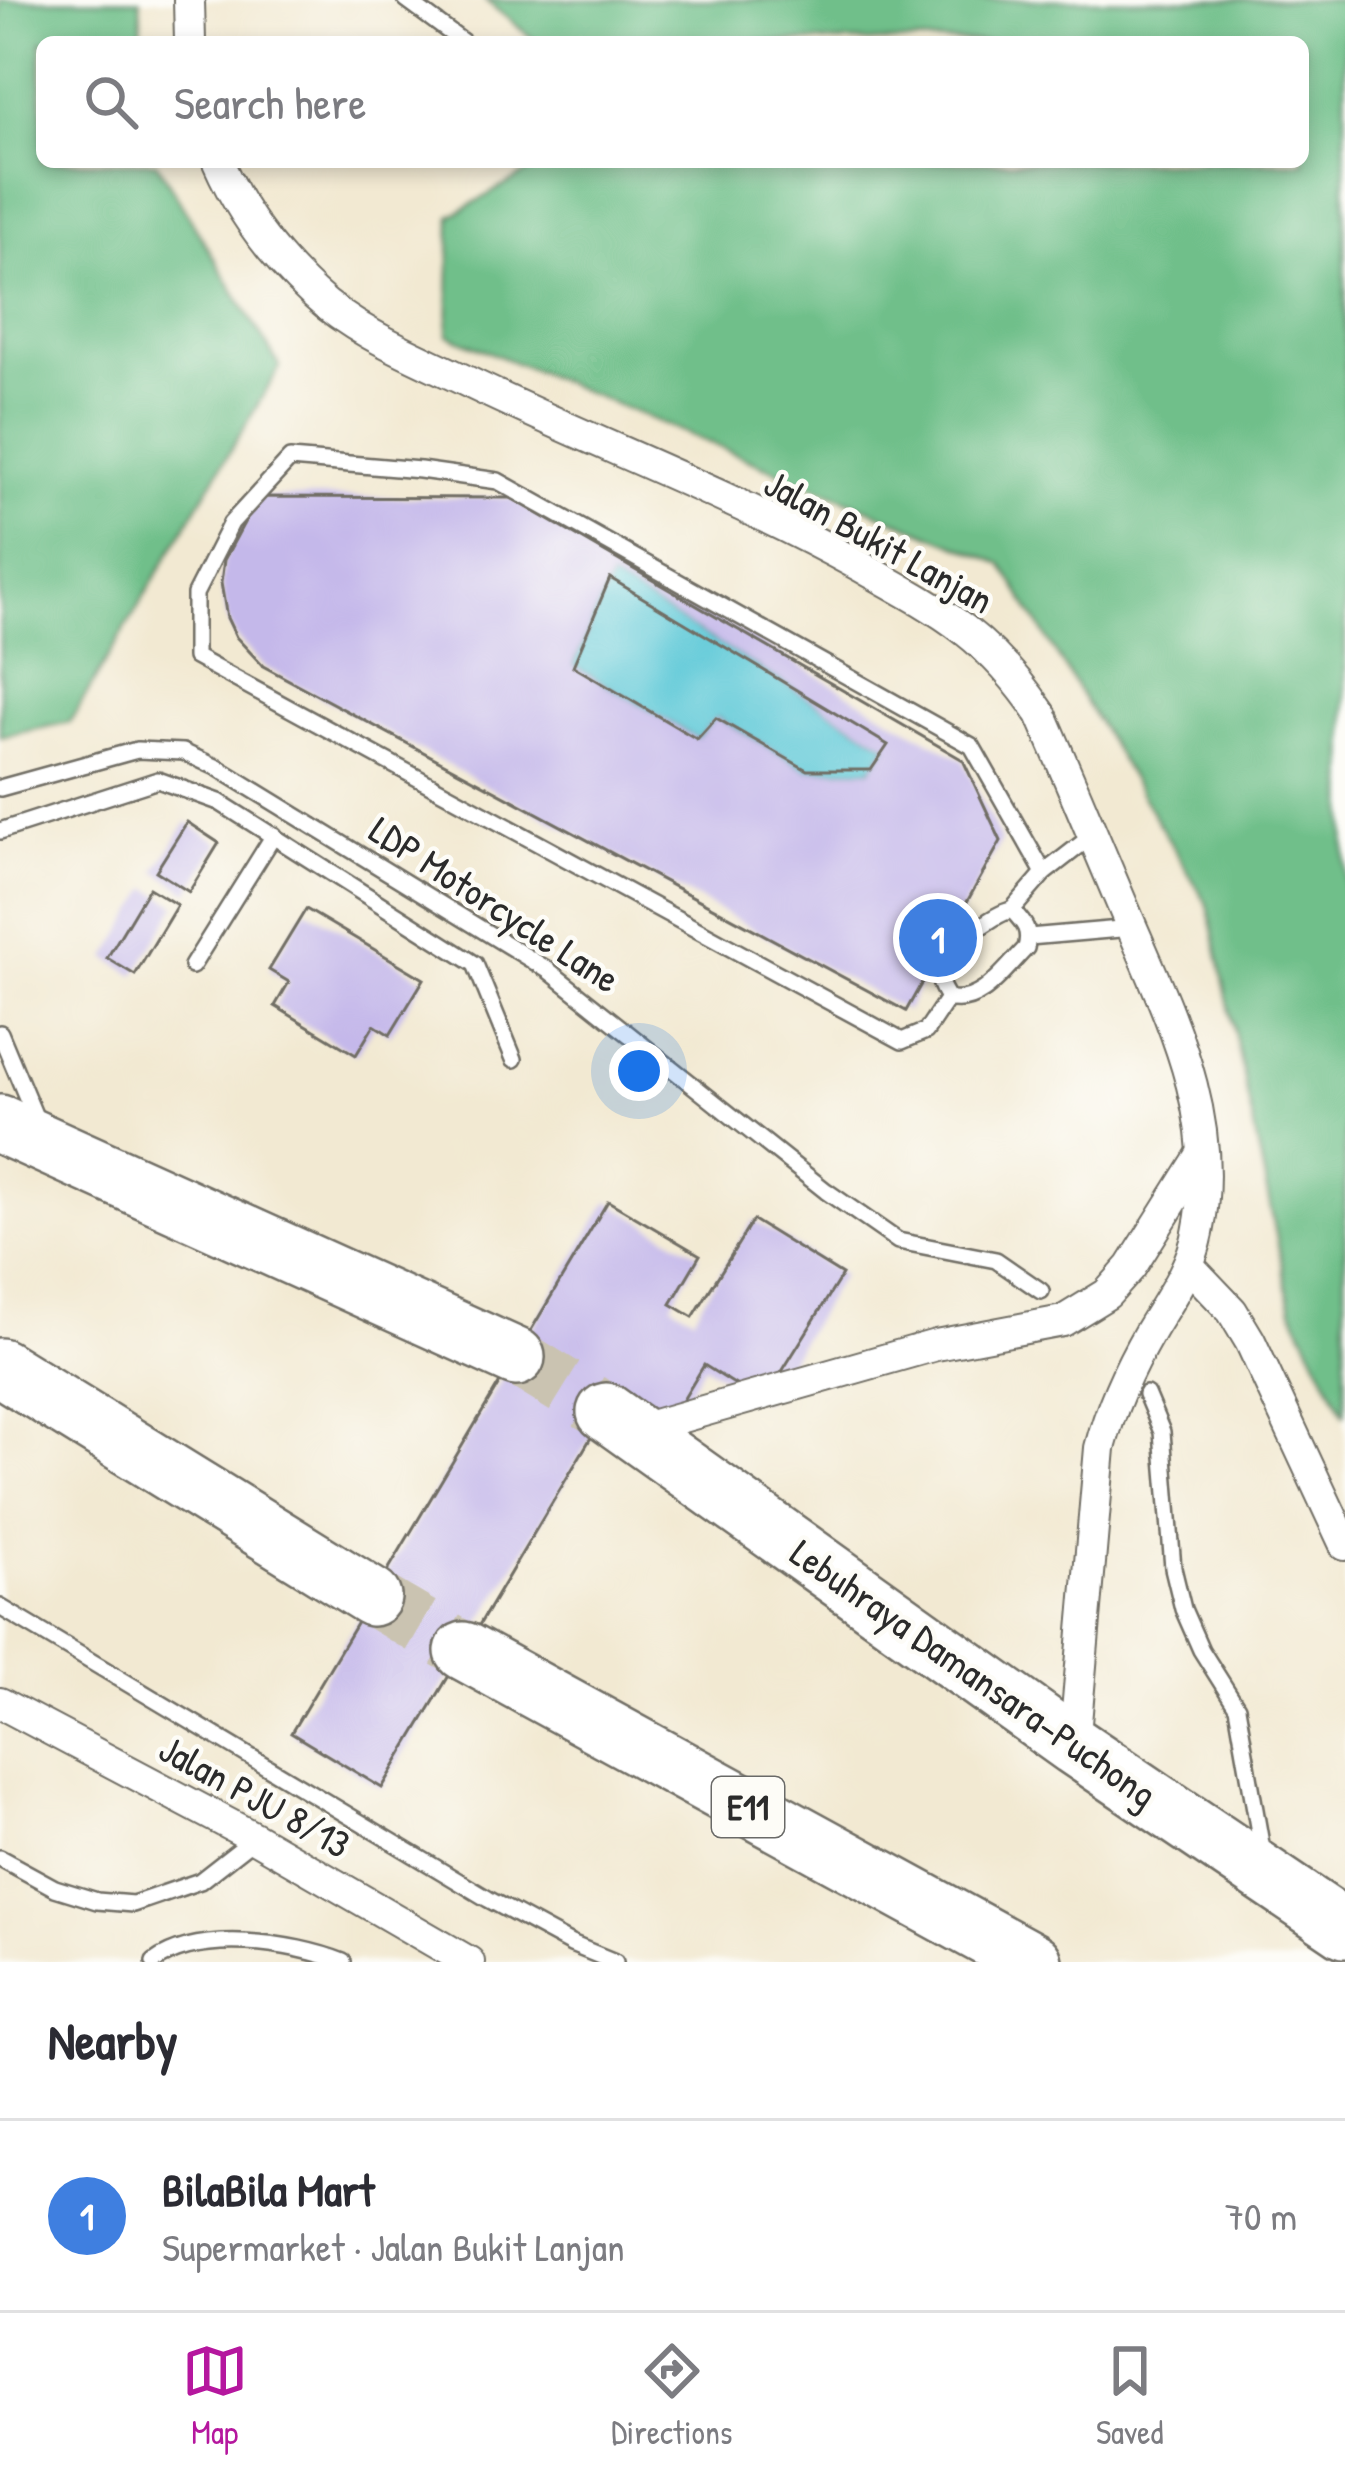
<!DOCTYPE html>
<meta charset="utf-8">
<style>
body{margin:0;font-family:"Patrick Hand",sans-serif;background:#f2f2f3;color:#2b2b33}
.you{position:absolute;left:639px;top:1071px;width:42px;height:42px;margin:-30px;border:9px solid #fff;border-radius:50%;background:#1a73e8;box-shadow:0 0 0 18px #1a73e833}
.badge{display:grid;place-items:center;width:78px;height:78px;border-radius:50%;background:#b5179e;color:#fff;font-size:39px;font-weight:700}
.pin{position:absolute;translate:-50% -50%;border:6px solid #fff;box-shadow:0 3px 12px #0006}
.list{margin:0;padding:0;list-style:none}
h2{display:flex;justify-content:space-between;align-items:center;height:156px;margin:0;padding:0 48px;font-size:51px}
h2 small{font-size:39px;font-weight:400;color:#7c7c81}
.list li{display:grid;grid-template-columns:78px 1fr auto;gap:36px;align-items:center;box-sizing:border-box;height:192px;padding:0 48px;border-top:3px solid #e1e1e2}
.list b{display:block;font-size:45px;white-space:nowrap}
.list p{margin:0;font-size:39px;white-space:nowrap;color:#7c7c81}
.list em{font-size:39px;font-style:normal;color:#7c7c81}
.icon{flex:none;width:66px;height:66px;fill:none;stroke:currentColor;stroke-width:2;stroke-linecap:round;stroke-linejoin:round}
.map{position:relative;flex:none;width:1345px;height:1962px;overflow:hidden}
.search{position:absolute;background:#fff;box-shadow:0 6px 18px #0003;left:36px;right:36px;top:36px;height:132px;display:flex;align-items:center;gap:30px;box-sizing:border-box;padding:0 42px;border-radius:18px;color:#7c7c81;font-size:45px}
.sheet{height:348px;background:#fff}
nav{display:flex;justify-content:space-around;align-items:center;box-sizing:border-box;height:168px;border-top:3px solid #e1e1e2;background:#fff;font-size:33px;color:#7c7c81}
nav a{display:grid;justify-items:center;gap:6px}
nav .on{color:#b5179e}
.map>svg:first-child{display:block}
.forest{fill:#6fbf8a;stroke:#4d755a;stroke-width:3}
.water{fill:#5ec9d8;stroke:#447a82;stroke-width:3}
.building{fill:#c4b8ea;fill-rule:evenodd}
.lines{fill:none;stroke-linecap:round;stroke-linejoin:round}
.highway-tunnel{stroke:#cac3b1;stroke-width:57;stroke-dasharray:57 28;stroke-linecap:butt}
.lane-casing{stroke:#716e65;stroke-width:20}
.street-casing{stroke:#716e65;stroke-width:34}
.highway-casing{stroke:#716e65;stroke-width:62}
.lane{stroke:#fff;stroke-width:15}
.street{stroke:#fff;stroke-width:30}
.highway{stroke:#fff;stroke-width:57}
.labels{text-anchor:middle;stroke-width:9;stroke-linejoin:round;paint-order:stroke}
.shield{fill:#fdfcf7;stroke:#6a6a68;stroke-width:3}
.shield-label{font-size:36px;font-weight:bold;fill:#2b2b2b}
.street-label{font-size:39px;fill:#2b2b2b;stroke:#fdfcf7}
</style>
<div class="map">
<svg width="1345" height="1962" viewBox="0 0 1345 1962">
<rect width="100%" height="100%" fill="#fdfcf7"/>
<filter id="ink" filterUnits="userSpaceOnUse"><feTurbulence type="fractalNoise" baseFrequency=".00833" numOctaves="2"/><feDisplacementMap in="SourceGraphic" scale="24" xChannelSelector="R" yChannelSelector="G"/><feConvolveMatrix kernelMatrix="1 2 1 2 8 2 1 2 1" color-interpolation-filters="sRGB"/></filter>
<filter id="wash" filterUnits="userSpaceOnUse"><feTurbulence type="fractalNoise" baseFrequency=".004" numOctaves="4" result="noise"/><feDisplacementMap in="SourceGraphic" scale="48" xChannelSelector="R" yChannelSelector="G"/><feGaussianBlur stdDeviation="2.7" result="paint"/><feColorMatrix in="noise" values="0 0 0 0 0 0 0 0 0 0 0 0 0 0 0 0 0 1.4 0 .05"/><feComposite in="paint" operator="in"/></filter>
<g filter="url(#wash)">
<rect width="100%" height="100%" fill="#f2e9d2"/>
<!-- forest -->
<g class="forest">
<polygon points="0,0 140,0 142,42 42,42 42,162 156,162 280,367 70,722 0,737"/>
<polygon points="485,0 1345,0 1345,1416 1291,1307 1208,905 1002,564 448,335 451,216 546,162 1303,162 1303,42 537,42"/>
</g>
<!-- water -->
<polygon class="water" points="610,578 888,745 871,770 807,770 717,718 697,739 573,666"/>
<g id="blocks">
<!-- building -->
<g class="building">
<path d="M 258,497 L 511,498 L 963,760 L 1001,841 L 906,1011 L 263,666 L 236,637 L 227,618 L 221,583 L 224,560 ZM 610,578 L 888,745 L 871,770 L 807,770 L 716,718 L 697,739 L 573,666 Z"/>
<polygon points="187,822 219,843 189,892 156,871"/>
<polygon points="149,888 177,905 135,975 107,958"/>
<polygon points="306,909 424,979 390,1035 374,1025 356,1055 275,1006 289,982 269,970"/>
<polygon points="608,1201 700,1255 671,1304 693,1317 753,1220 842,1275 763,1402 704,1365 659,1440 608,1409 382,1788 291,1733"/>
</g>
</g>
</g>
<g filter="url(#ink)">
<use href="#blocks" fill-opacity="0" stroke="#716e65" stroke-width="3"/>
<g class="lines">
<!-- highway-tunnel -->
<g class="highway-tunnel">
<polyline points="516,1357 606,1412"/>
<polyline points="372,1597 464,1651"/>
</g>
<!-- lane casing -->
<g class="lane-casing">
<g id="lane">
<polyline points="406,0 463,42"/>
<polyline points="0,788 137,750 183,752 218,768 548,970 826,1191 898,1241 996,1260 1041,1291"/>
<polyline points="0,831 158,780 219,802 475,964 514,1059"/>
<path d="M 1012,910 C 1024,923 1031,930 1026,948 C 1005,969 980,1007 948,998 C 943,989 937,981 940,970 C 944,951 994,913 1012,910 Z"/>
<polyline points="1012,910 1044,873 1093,835"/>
<polyline points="1029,937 1132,928"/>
<polyline points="192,966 274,835"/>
<polyline points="948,998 926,1031 902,1041 195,657 195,594 231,523 290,459 420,470 498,481 972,746 1044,873"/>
<polyline points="0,1033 38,1124"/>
<polyline points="1146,1394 1162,1432 1173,1568 1183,1609 1201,1650 1237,1707 1263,1855"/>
<polyline points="0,1607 488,1899 571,1944 615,1962"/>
<polyline points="0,1858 55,1888 97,1901 133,1904 200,1881 255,1838"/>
<path d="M 154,1962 C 199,1929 293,1942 343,1962"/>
</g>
</g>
<!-- street casing -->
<g class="street-casing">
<g id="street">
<polyline points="189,0 190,42"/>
<path d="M 218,162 C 240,212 274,257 314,294 C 356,333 413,355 464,380 C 595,444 733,495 860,566 C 941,611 988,635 1041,714 C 1070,781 1099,849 1127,916 C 1170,1017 1222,1119 1198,1233 C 1191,1269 1169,1299 1150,1331 C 1128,1369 1111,1406 1100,1448 L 1074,1746"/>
<polyline points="1188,1265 1232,1311 1250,1341 1345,1545"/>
<polyline points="633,1431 936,1345 1063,1321 1107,1294 1131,1267 1202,1154"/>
<polyline points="0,1703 255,1838 469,1962"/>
</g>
</g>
<!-- highway casing -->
<g class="highway-casing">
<g id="highway">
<polyline points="0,1124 516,1357"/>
<polyline points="0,1367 372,1597"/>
<polyline points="606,1412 1074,1746 1345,1929"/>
<polyline points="464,1651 1033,1962"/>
</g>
</g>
<!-- lane -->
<use href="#lane" class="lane"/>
<!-- street -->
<use href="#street" class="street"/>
<!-- highway -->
<use href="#highway" class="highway"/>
</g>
</g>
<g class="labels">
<!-- shield labels -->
<rect class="shield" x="712" y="1777" width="72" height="60" rx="9"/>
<g class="shield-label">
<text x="748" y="1820">E11</text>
</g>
<!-- street labels -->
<g class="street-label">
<text transform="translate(879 541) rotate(29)" y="14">Jalan Bukit Lanjan</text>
<text transform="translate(495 904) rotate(33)" y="14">LDP Motorcycle Lane</text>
<text transform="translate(974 1673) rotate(35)" y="14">Lebuhraya Damansara–Puchong</text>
<text transform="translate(255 1796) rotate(29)" y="14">Jalan PJU 8/13</text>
</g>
</g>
</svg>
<div class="you"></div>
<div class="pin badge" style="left:938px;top:938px;background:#3f7fe0">1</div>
<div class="search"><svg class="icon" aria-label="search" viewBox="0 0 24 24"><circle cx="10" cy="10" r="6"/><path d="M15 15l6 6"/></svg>Search here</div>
</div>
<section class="sheet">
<h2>Nearby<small></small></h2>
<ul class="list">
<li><span class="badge" style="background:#3f7fe0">1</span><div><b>BilaBila Mart</b><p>Supermarket · Jalan Bukit Lanjan</p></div><em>70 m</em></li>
</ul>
</section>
<nav>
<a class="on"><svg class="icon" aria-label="map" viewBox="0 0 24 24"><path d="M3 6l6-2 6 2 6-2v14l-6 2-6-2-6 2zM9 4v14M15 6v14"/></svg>Map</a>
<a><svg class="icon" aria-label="directions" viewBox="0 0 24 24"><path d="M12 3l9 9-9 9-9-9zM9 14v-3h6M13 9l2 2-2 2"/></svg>Directions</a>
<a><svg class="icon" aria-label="saved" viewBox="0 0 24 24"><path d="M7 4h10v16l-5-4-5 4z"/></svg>Saved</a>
</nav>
